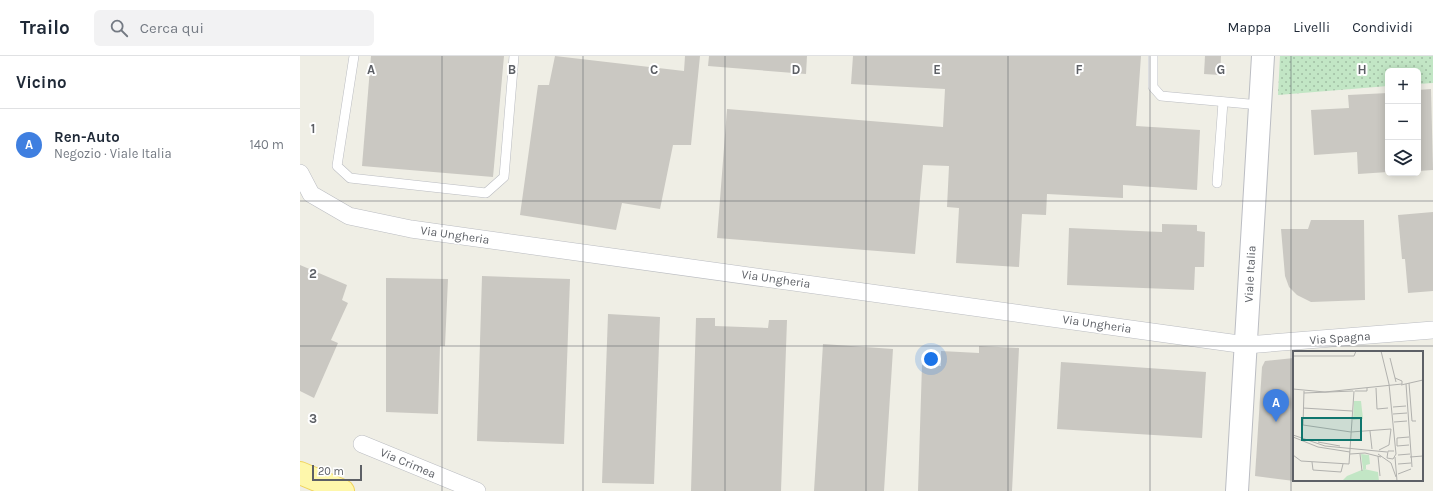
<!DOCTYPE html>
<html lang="it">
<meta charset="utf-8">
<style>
body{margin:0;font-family:Karla,sans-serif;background:#f2f2f3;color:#1f2937}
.controls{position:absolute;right:12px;top:12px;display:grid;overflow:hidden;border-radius:6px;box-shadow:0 2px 10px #0003}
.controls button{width:36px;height:36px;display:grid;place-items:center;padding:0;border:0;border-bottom:1px solid #e0e1e3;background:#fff;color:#1f2937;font:20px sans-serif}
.scale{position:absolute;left:12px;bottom:10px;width:50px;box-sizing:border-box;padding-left:4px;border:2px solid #5d6066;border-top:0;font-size:11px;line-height:14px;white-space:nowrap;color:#5d6066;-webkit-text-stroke:3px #fff;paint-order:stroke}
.you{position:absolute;left:631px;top:303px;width:14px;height:14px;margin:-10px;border:3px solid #fff;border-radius:50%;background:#1a73e8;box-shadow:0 0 0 6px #1a73e833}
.badge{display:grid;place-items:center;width:26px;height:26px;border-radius:50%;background:#0b8043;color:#fff;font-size:13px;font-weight:700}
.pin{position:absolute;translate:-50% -33px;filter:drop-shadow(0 1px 2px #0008)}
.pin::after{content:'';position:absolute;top:21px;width:14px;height:12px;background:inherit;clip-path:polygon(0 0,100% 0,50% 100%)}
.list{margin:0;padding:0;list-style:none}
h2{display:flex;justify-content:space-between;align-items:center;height:52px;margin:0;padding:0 16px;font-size:17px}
h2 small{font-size:13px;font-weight:400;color:#747a83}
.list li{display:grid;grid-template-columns:26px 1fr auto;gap:12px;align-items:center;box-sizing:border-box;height:72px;padding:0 16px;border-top:1px solid #e0e1e3}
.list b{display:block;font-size:15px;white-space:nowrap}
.list p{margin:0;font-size:13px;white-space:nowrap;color:#747a83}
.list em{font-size:13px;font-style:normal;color:#747a83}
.icon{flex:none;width:22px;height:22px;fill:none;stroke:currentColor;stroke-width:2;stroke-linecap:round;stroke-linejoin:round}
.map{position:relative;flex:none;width:1133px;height:435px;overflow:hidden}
header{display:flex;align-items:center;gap:24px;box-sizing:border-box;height:56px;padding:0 20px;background:#fff;border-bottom:1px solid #e0e1e3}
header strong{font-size:19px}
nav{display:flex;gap:22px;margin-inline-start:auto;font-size:14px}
.search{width:280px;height:36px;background:#f2f2f3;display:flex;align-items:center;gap:10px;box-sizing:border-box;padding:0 14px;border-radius:6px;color:#747a83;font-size:15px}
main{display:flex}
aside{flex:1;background:#fff}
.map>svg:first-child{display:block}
.grass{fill:url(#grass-dots)}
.building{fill:#cac8c2}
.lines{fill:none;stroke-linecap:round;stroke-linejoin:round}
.lane-casing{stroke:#babcc1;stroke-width:10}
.street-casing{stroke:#babcc1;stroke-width:18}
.secondary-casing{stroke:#bbbdc3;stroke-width:24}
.primary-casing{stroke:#f0d35d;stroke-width:24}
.lane{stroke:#fff;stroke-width:9}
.street{stroke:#fff;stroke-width:17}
.secondary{stroke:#fff;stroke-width:22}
.primary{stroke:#fef7ab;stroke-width:22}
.grid{fill:none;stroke:#5d6066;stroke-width:1;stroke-opacity:0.55}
.labels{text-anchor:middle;stroke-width:4;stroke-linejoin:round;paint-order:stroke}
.street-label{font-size:12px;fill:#5d6066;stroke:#fff}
.inset-road{fill:none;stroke:#b1b1ae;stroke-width:1}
.view{fill:#0f766e;fill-opacity:0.15;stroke:#0f766e;stroke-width:2}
.inset-edge{fill:none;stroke:#5d6066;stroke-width:2}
.grid-label{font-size:13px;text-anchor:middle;font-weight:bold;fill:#5d6066;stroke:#fff;stroke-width:4;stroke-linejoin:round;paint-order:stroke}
</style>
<header>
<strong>Trailo</strong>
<div class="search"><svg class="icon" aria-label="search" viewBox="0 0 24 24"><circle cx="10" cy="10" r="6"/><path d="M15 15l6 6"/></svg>Cerca qui</div>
<nav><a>Mappa</a><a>Livelli</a><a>Condividi</a></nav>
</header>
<main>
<aside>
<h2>Vicino<small></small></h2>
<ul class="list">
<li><span class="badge" style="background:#3f7fe0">A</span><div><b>Ren-Auto</b><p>Negozio · Viale Italia</p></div><em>140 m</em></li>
</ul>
</aside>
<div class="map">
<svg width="1133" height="435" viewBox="0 0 1133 435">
<defs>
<pattern id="grass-dots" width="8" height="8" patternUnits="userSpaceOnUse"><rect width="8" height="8" fill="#c2e6c5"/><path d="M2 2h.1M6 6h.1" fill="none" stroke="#a1bea4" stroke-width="1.8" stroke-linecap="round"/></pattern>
</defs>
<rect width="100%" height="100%" fill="#efeee5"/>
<!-- grass -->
<polygon class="grass" points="980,0 1133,0 1133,27 1118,28 1118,15 1088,15 1088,30 978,39"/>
<!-- building -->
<g class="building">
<polygon points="71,0 204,0 193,121 62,110"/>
<polygon points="255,0 384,15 385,0 400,0 391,89 373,89 360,153 322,147 316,174 220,159 238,29 249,29"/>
<polygon points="409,0 507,0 506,18 408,10"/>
<polygon points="553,0 841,0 836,70 900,74 897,134 823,129 823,142 747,138 746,159 722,158 719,211 656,207 659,152 647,151 649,110 623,109 615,198 417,182 427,53 643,71 645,33 551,28"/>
<polygon points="905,0 921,0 920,19 904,18"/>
<polygon points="1131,33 1133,114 1118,115 1118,34"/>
<polygon points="1088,37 1088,116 1058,118 1057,96 1014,99 1011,54 1049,52 1048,39"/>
<polygon points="1133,156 1133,235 1108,237 1105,203 1102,203 1098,159"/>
<polygon points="1011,164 1064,164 1065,244 1011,246 997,239 989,231 985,220 981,173 1008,173"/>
<polygon points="862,168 897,169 897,175 905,176 904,211 895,211 894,234 767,229 769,172 862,176"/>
<polygon points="0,209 47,229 42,244 48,247 31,284 38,287 14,342 0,335"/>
<polygon points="182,220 270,223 264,388 177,385"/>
<polygon points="86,222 148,223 145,290 140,290 138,358 86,356"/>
<polygon points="308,258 360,261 354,428 302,427"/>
<polygon points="396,262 415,262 415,270 468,272 469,264 487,264 481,435 391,435"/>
<polygon points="523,288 593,293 584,435 514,435"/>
<polygon points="679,290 719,292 712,435 618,435 622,309 641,310 641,295 679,297"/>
<polygon points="994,302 994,425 955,420 962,311 965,305"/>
<polygon points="761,306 906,316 902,382 757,373"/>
</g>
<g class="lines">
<!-- lane casing -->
<g class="lane-casing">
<g id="lane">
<polyline points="54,0 37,110 50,122 186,137 204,121 214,0"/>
<polyline points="853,0 853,31 861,40 960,49"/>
<polyline points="917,127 923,46"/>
</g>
</g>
<!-- street casing -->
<g class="street-casing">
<g id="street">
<polyline points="0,117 11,138 49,160 111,173 946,289 1133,274"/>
<polyline points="62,388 177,435"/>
</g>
</g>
<!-- secondary casing -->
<g class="secondary-casing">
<polyline id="secondary" points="937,435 963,0"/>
</g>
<!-- primary casing -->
<g class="primary-casing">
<polyline id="primary" points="0,417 43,435"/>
</g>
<!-- lane -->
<use href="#lane" class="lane"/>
<!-- street -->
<use href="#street" class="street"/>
<!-- secondary -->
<use href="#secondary" class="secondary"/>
<!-- primary -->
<use href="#primary" class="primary"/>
</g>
<!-- grid -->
<path class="grid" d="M 142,0 L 142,435M 283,0 L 283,435M 425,0 L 425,435M 566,0 L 566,435M 708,0 L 708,435M 850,0 L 850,435M 991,0 L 991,435M 0,145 L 1133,145M 0,290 L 1133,290"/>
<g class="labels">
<!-- street labels -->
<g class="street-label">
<text transform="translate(155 179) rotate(8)" y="4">Via Ungheria</text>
<text transform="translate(950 218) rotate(-87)" y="4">Viale Italia</text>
<text transform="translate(476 223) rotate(8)" y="4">Via Ungheria</text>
<text transform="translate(797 268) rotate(8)" y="4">Via Ungheria</text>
<text transform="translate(1040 282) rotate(-4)" y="4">Via Spagna</text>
<text transform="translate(108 407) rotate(23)" y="4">Via Crimea</text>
</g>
</g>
<!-- overview -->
<g transform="translate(993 295)">
<rect width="130" height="130" fill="#efeee5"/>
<path d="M 61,50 L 68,50 L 70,68 L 60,69 ZM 68,103 L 76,104 L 77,113 L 73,114 L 73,118 L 70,118 Z" fill="#c2e6c5"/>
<path d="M 71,118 L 85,121 L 86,130 L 49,130 L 54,125 Z" fill="#c2e6c5"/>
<path class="inset-road" d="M 88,0 L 96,33 L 103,103 L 100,108 L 94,107 L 95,100 L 101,100M 0,5 L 61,5 L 63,0M 97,7 L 103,31M 116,32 L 119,70 L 123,70M 113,33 L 119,116M 108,34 L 130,29M 83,37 L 84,58 L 95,57M 0,38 L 32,41 L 109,33 L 109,30 L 102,27M 11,40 L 10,74 L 58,81 L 98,78 L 96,94 L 86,99M 62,40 L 74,40 L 74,37M 11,42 L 60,40M 100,56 L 113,55M 10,57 L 59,60M 100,63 L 114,62M 101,71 L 114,70M 77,80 L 79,98M 0,84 L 32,95 L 94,101M 0,86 L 25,96 L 57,101M 116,86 L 104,87 L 104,95 L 116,94M 25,91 L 47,95M 57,103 L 72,102 L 88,106M 67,103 L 69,120M 85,103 L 98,112 L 103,126M 0,104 L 8,110 L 56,113 L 61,40M 105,104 L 117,103M 85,105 L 87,125M 102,106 L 104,130M 117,106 L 130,105M 19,111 L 20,119 L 48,121 L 50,113M 105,113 L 118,112M 105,123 L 118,118"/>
<path class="view" d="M 9,67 L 68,67 L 68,89 L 9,89 Z"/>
<rect width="130" height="130" class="inset-edge"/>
</g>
<g class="grid-label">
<text x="71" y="18">A</text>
<text x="212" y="18">B</text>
<text x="354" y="18">C</text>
<text x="496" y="18">D</text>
<text x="637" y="18">E</text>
<text x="779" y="18">F</text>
<text x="921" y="18">G</text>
<text x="1062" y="18">H</text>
<text x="13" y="77">1</text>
<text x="13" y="222">2</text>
<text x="13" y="367">3</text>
</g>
</svg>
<div class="controls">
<button>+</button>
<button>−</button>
<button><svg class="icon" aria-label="layers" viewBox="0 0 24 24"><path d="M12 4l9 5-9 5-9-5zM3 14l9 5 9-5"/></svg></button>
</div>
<div class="scale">20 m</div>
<div class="you"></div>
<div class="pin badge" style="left:976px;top:366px;background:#3f7fe0">A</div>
</div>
</main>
